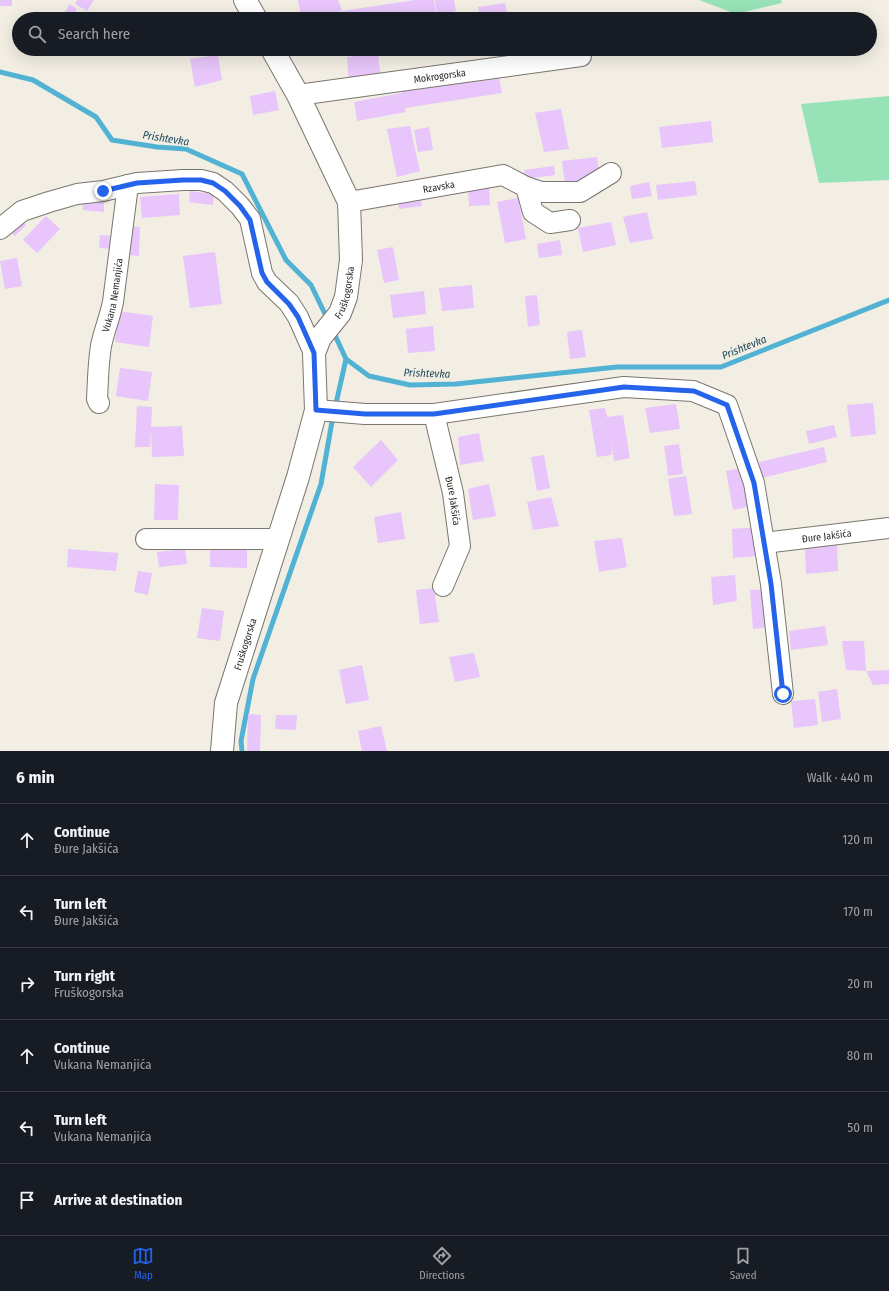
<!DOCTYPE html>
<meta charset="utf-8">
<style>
body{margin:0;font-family:"Fira Sans Condensed",sans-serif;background:#20242c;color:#f1f3f6}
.stop{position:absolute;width:12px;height:12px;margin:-9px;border:3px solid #2563eb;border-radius:50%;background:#fff}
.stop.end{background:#2563eb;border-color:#fff;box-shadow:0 1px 4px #0008}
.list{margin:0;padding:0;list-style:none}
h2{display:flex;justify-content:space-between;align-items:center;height:52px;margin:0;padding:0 16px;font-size:17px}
h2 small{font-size:13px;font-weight:400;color:#9ea1a6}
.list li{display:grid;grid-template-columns:26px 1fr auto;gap:12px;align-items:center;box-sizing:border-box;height:72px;padding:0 16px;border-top:1px solid #363941}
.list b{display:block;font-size:15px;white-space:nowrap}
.list p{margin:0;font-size:13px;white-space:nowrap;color:#9ea1a6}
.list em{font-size:13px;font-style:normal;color:#9ea1a6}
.icon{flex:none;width:22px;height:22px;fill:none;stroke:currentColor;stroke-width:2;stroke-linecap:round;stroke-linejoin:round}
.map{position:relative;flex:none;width:889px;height:751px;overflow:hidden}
.search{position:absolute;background:#171b24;box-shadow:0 4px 16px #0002;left:12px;right:12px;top:12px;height:44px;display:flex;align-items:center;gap:10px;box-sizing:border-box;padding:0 14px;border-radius:22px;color:#9ea1a6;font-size:15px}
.sheet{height:484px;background:#171b24}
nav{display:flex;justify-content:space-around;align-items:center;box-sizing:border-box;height:56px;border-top:1px solid #363941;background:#171b24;font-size:11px;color:#9ea1a6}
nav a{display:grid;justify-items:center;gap:2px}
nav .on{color:#2563eb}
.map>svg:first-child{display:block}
.green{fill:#97e3b7}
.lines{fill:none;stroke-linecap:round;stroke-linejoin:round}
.stream{stroke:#51b2d3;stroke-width:5}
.building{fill:#e8c5fb}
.minor-casing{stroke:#7a766e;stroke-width:22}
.tertiary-casing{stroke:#7a766e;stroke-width:24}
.minor{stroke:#fff;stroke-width:20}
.tertiary{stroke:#fff;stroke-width:22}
.route{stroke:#2563eb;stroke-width:5}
.labels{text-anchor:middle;stroke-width:3;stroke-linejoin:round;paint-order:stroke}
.street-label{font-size:10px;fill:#2e2c29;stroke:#f2eee4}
.water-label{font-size:11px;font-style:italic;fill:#1f4a58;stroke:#f2eee4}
</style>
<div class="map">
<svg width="889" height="751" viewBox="0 0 889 751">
<rect width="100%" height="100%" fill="#f2eee4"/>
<!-- green -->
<g class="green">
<polygon points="699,0 781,0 782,3 736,14"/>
<polygon points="889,96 889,180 819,183 801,104"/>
</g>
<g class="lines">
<!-- stream -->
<g class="stream">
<polyline points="0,72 33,80 96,117 112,140 157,147 186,149 242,174 286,260 311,285 328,320"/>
<polyline points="333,331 346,359 369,376 410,385 456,384 617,367 721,367 889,300"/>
<polyline points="335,408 346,359"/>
<polyline points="242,751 241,741 253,679 321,484 333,416"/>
</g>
</g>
<!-- building -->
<g class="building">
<rect x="0" y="0" width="12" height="6"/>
<polygon points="77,0 94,0 87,11 75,4"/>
<polygon points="298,0 338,0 342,11 301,17"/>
<polygon points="415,0 434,0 436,13 390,19 343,19 342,11"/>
<polygon points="435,0 454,0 456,11 437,14"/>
<polygon points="505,3 508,19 480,19 478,7"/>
<polygon points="70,4 77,9 71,19 60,19"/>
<polygon points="689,15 689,19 666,19 666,17"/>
<polygon points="337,49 375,49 375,52 338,55"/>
<polygon points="452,49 482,49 483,50 453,55"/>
<polygon points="378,54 381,81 349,84 347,57"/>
<polygon points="218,55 222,80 195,87 190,59"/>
<polygon points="499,78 502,93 405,108 406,112 357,121 354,102 402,93 402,90 472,79 472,82"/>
<polygon points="275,91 279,110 253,115 250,96"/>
<polygon points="561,109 569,149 544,152 535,113"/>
<polygon points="711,121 713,142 662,148 659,127"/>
<polygon points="410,126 420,171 397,177 387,129"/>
<polygon points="429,127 433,150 418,152 414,130"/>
<polygon points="597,157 600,179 565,183 562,161"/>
<polygon points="554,166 555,175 525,179 524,170"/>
<polygon points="695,181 697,195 658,200 656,185"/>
<polygon points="649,182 652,196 632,199 630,186"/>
<polygon points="489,187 490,205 469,206 468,189"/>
<polygon points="190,191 214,194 213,205 189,202"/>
<polygon points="179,194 180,215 142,218 140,197"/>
<polygon points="518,198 526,239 505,243 497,202"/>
<polygon points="83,200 104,202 104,212 83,210"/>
<polygon points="421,200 422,206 399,209 398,203"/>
<polygon points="647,212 653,239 630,243 623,217"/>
<polygon points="46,216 60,229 37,253 23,240"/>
<polygon points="19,218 26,225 15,236 8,229"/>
<polygon points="611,222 616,245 583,252 578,228"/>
<polygon points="129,226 140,227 139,256 128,255"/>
<polygon points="100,235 114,236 113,249 99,248"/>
<polygon points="560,240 562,255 539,258 537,244"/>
<polygon points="393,247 399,280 384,283 377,250"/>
<polygon points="215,252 222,304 190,308 183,256"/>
<polygon points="17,258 22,286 5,289 0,261"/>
<polygon points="472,285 474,308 442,311 439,288"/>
<polygon points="424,291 426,314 393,318 390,295"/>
<polygon points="537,295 540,325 528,327 525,296"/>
<polygon points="119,311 153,316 149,347 115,342"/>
<polygon points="433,326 435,351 408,353 406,329"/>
<polygon points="582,330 586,357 570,359 567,332"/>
<polygon points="120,368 152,372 148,401 116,396"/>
<polygon points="873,403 876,434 851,437 847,405"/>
<polygon points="676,404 680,429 650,433 645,408"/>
<polygon points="137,406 152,407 151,427 182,426 184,456 152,457 151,429 150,447 135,447"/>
<polygon points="605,408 607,417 623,415 630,458 614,461 611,440 612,455 597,457 589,410"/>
<polygon points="834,425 837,437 809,444 806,431"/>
<polygon points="479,433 484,461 460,465 458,437"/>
<polygon points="381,440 398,460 371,487 353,467"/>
<polygon points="679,444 683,474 668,476 664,446"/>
<polygon points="824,447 827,462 762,478 759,462"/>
<polygon points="544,455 550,488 537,491 531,457"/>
<polygon points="742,468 751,506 733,510 726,471"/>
<polygon points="686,476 692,514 674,516 668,479"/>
<polygon points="155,484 179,485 178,520 154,520"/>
<polygon points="489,484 496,516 473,520 468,489"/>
<polygon points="551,497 559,526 533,530 527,502"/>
<polygon points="401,512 405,539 378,543 374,517"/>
<polygon points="757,527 758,556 733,558 732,529"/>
<polygon points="622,538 627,567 599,572 594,541"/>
<polygon points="837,543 838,571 806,574 805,548"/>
<polygon points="68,549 118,553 116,571 67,567"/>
<polygon points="185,549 187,564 159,567 157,552"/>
<polygon points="210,549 247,549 247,568 210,567"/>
<polygon points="138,571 152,573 148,595 134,592"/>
<polygon points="735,575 737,601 713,605 711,577"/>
<polygon points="434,588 439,622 420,624 416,590"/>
<polygon points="766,589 769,627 753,629 750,590"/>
<polygon points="202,608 224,611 220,641 197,638"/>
<polygon points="825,626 828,645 791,650 789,631"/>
<polygon points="842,641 864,641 866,671 846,670"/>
<polygon points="474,653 480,677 455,682 449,657"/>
<polygon points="362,665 369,700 346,704 339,670"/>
<polygon points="889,670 889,684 873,685 866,671"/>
<polygon points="837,689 841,719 822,722 818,692"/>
<polygon points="815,699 818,725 794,728 791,701"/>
<polygon points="248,714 261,715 260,751 247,751"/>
<polygon points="276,715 297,715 296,730 275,729"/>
<polygon points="381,726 387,751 362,751 358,731"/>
</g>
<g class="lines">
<!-- minor casing -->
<g class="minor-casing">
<g id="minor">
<path id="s1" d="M 298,95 L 581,56"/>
<polyline points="526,187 541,192 580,192 611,173"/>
<path id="s2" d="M 349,202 L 503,175 L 526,187 L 533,212 L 550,223 L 570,220"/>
<polyline points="0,229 22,211 49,202 77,194 103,191 137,183 183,180 201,180 213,183 225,191 240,206 250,219 262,273 267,282 289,303 298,317 314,353"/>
<path id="s3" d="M 99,403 L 97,399 C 98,382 98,364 101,346 C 104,331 110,317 113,302 L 128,185"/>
<polyline points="316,410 365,414 434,414 624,387 693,391 727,405 754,483 771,584 783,694"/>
<path id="s4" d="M 434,414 L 453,493 L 460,546 L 443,586"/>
<polyline points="146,539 279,539"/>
<path id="s5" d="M 764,543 L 889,528"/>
</g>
</g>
<!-- tertiary casing -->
<g class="tertiary-casing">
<g id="tertiary">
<polyline points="245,0 256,19"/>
<path id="s6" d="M 222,751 L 226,703 L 298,477 L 316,410 L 314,353 L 320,338 L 340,313 L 346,297 L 351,260 L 349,202 L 298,95 L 272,49"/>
</g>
</g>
<!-- minor -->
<use href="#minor" class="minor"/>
<!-- tertiary -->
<use href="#tertiary" class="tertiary"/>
</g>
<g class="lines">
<!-- route -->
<polyline class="route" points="103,191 137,183 183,180 201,180 213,183 225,191 240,206 250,220 262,273 267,282 289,304 298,317 314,353 316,410 365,414 434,414 624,387 694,391 727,405 754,483 771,584 783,694"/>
</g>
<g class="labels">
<!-- street labels -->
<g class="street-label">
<text dy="4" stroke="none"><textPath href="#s1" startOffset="143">Mokrogorska</textPath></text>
<text dy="4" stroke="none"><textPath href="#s2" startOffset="91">Rzavska</textPath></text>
<text dy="4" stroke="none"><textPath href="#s6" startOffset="481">Fruškogorska</textPath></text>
<text dy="4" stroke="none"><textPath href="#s3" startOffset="110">Vukana Nemanjića</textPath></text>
<text dy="4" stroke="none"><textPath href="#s4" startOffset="89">Đure Jakšića</textPath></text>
<text dy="4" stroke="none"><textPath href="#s5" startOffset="63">Đure Jakšića</textPath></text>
<text dy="4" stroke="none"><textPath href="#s6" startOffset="110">Fruškogorska</textPath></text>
</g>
<!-- water labels -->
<g class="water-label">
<text transform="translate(166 138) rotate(9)" y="4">Prishtevka</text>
<text transform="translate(744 347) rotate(-22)" y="4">Prishtevka</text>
<text transform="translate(427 373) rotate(2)" y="4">Prishtevka</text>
</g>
</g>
</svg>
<div class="stop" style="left:783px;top:694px"></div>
<div class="stop end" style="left:103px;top:191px"></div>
<div class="search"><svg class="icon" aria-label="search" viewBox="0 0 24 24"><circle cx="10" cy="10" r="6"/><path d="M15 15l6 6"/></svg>Search here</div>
</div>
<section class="sheet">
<h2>6 min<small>Walk · 440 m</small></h2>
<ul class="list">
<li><svg class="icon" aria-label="ahead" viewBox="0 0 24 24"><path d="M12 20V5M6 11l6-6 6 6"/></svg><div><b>Continue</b><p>Đure Jakšića</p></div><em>120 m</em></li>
<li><svg class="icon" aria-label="left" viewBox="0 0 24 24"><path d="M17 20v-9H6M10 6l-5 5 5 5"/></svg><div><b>Turn left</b><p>Đure Jakšića</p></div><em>170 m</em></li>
<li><svg class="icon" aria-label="right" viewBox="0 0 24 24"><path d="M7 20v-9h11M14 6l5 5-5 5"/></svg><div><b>Turn right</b><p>Fruškogorska</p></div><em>20 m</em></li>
<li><svg class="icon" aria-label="ahead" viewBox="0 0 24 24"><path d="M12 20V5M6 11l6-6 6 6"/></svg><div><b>Continue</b><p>Vukana Nemanjića</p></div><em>80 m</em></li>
<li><svg class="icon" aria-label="left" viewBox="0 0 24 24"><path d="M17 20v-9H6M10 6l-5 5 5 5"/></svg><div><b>Turn left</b><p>Vukana Nemanjića</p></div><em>50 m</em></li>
<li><svg class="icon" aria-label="arrive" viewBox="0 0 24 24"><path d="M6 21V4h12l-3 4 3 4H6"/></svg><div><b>Arrive at destination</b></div></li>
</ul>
</section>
<nav>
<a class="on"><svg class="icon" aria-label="map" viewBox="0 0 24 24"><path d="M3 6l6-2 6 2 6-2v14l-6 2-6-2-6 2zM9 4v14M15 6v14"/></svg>Map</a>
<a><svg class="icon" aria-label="directions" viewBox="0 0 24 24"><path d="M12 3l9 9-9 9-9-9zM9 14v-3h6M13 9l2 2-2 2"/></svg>Directions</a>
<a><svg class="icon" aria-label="saved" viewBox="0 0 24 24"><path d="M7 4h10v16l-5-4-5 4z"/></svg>Saved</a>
</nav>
